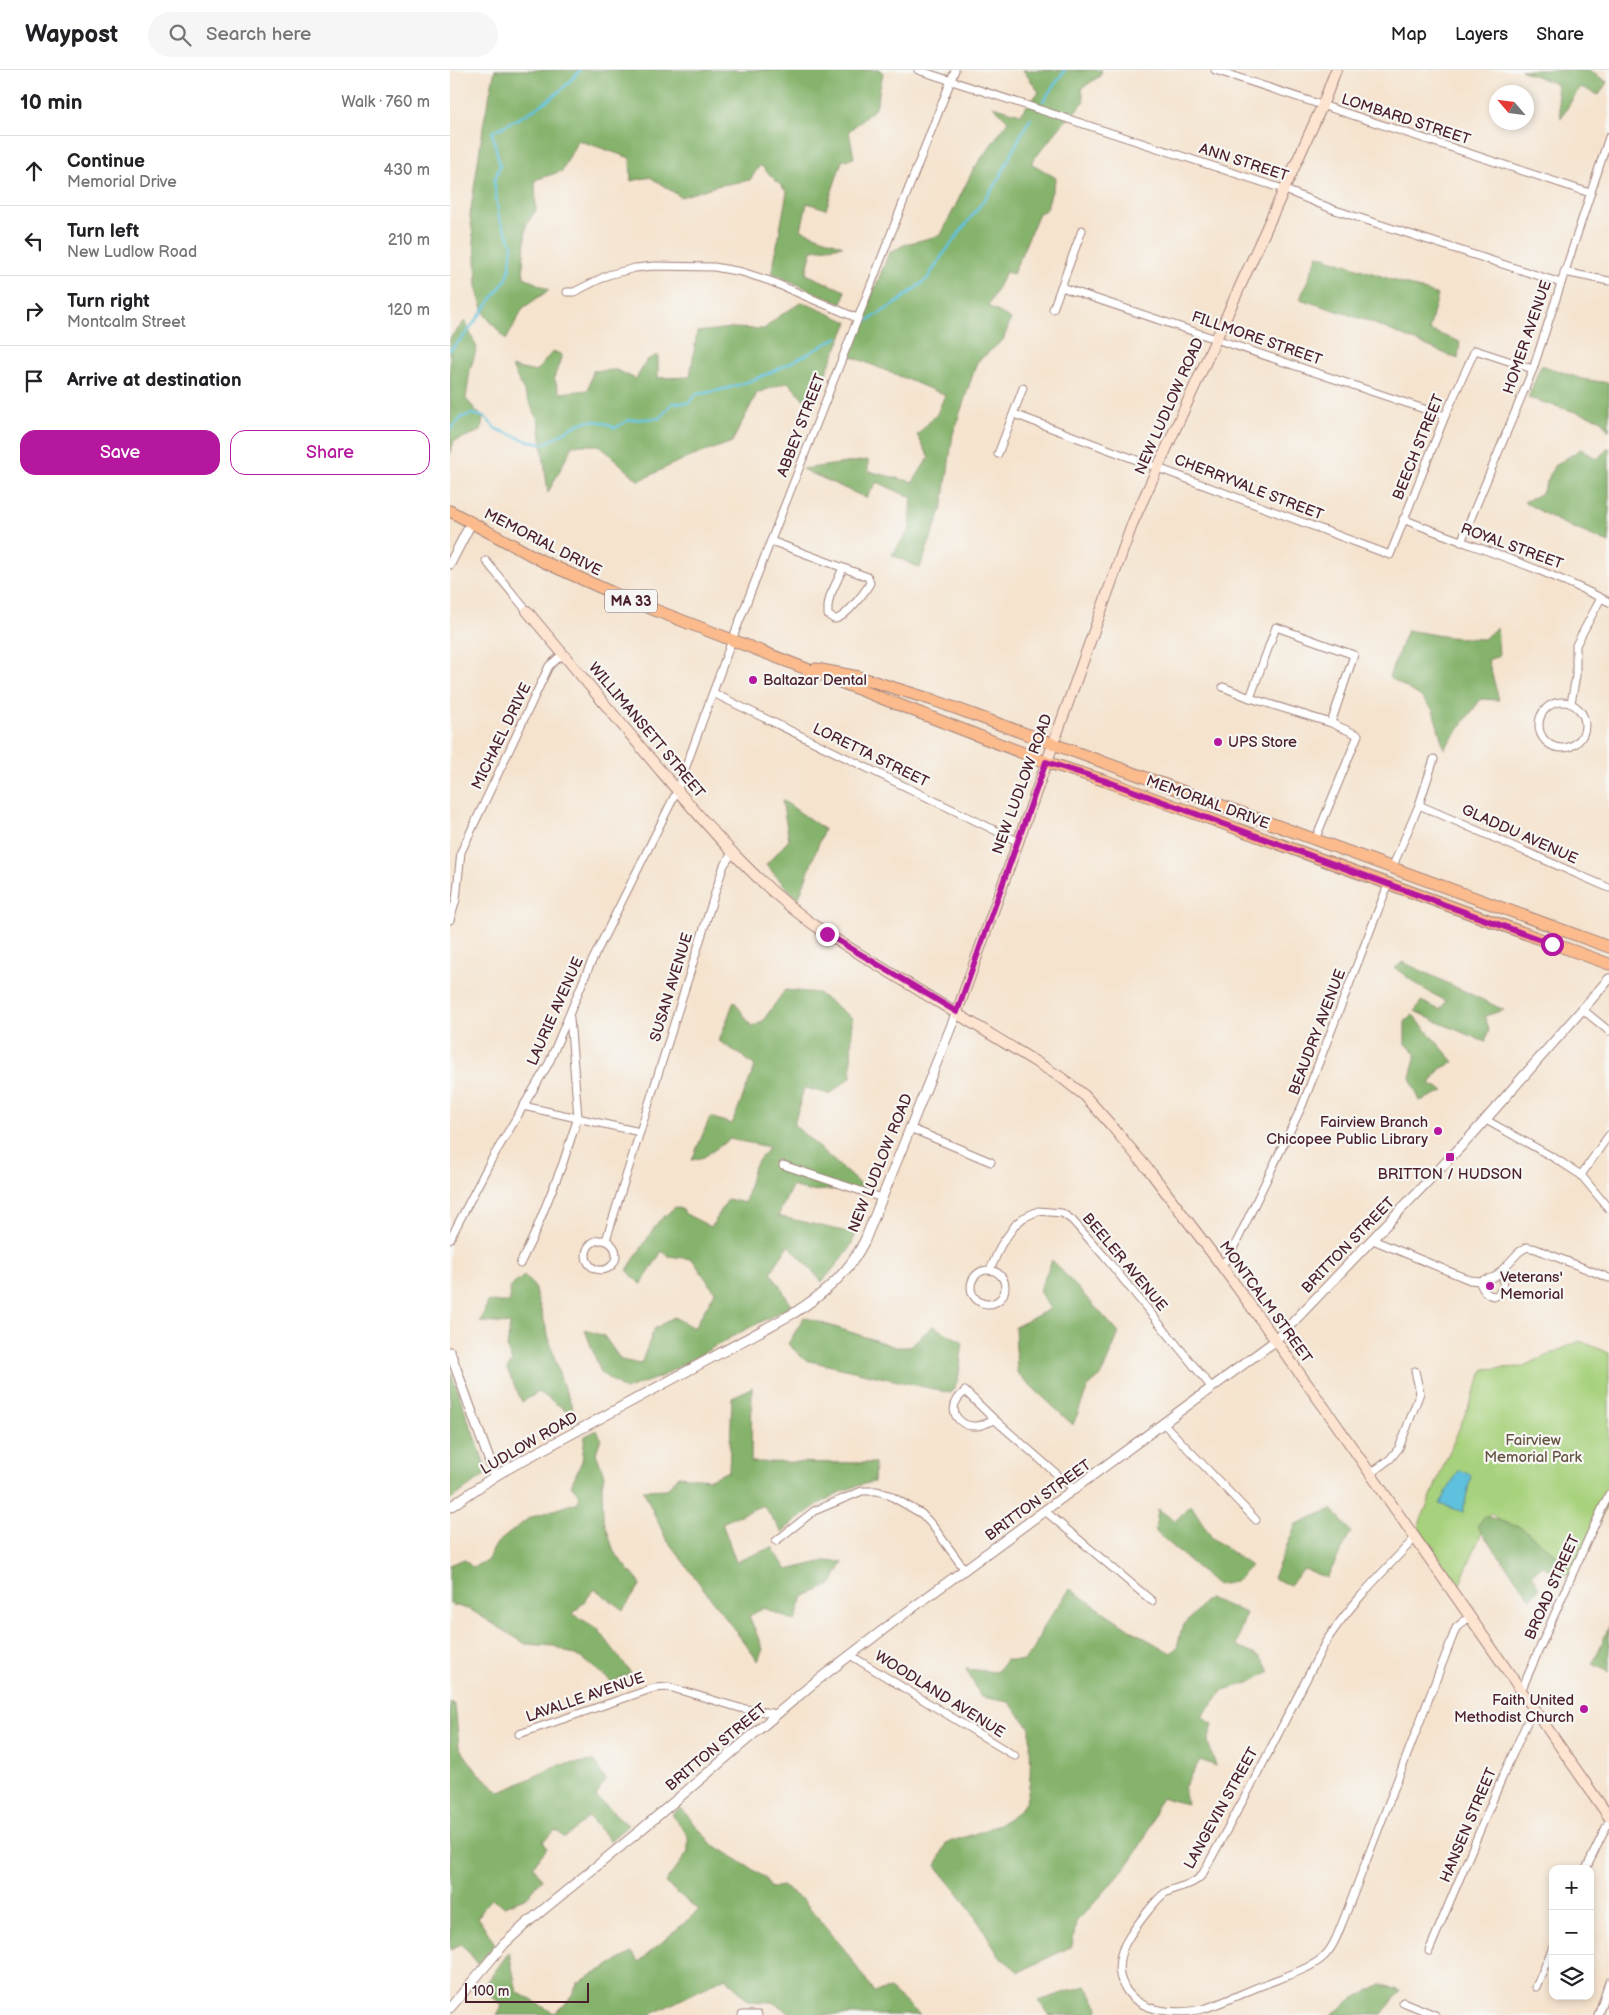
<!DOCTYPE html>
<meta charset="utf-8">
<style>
body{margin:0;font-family:"Balsamiq Sans",sans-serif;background:#f6f6f6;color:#202124}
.controls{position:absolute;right:15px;bottom:15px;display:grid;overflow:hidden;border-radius:10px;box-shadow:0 2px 8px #0003}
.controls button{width:45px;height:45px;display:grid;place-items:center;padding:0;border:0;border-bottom:1px solid #e0e0e0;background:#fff;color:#202124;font:25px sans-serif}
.compass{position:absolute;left:1039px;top:15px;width:45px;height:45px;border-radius:50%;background:#fff;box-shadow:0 2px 8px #0003;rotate:298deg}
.scale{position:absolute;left:15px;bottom:12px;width:124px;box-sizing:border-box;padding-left:5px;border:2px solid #4a1f2b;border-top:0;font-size:14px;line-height:18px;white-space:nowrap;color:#4a1f2b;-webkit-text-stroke:4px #f6f6f2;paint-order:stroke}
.stop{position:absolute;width:15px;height:15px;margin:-11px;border:4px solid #b5179e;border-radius:50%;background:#fff}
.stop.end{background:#b5179e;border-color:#fff;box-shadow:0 1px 5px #0008}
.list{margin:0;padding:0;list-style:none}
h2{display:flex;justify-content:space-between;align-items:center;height:65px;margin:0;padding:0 20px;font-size:21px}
h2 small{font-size:16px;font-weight:400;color:#757577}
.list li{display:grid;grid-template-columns:32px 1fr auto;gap:15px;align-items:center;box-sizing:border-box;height:70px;padding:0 20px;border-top:1px solid #e0e0e0}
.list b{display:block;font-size:19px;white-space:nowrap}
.list p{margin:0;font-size:16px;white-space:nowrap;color:#757577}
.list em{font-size:16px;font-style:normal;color:#757577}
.actions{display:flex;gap:10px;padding:15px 20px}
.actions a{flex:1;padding:11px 0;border:1px solid #b5179e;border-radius:15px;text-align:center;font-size:18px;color:#b5179e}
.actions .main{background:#b5179e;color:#fff}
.icon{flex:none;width:28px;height:28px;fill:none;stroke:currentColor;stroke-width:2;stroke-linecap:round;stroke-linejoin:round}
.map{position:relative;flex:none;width:1159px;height:1945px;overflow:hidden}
header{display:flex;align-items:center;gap:30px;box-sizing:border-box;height:70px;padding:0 25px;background:#fff;border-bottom:1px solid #e0e0e0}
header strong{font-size:24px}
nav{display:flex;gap:28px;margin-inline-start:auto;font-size:18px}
.search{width:350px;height:45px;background:#f6f6f6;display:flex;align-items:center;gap:12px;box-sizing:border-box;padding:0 18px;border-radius:28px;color:#757577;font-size:19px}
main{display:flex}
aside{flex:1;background:#fff}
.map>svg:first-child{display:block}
.green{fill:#a7d17c;stroke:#787854}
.forest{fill:#85b36c;stroke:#68694c}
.water{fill:#5fc1dd;stroke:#547084}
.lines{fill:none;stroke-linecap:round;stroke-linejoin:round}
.stream{stroke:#5fc1dd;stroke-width:2.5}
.minor-casing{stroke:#a0817c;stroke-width:9}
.tertiary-casing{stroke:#a0817c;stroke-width:11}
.secondary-casing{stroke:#a0817c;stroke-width:12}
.primary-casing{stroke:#a0817c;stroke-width:13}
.minor{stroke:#fff;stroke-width:7}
.tertiary{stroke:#fff;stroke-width:9}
.secondary{stroke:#fde4d1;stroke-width:10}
.primary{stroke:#fbbb8c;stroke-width:11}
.route{stroke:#b5179e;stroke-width:6}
.poi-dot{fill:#b5179e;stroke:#f6f6f2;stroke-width:2}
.labels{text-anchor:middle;stroke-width:4.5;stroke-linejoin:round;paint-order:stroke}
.shield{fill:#f6f6f2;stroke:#7e6067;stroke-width:1}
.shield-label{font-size:14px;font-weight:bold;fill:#4a1f2b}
.street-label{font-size:15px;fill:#4a1f2b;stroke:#f6f6f2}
.poi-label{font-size:15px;fill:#4a1f2b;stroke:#f6f6f2;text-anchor:start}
.park-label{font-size:15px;fill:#665443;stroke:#f6f6f2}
</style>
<header>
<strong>Waypost</strong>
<div class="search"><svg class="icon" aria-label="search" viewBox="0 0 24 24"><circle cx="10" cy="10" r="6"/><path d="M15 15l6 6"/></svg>Search here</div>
<nav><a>Map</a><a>Layers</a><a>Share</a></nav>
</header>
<main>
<aside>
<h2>10 min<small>Walk · 760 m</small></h2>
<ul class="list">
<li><svg class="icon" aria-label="ahead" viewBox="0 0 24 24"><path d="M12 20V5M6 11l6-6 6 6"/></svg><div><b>Continue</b><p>Memorial Drive</p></div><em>430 m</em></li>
<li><svg class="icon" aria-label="left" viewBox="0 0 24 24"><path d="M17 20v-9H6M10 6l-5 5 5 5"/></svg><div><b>Turn left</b><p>New Ludlow Road</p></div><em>210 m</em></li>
<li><svg class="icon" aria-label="right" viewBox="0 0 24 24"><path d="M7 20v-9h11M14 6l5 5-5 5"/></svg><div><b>Turn right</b><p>Montcalm Street</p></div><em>120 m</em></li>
<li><svg class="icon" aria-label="arrive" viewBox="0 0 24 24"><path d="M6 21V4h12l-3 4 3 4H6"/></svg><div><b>Arrive at destination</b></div></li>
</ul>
<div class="actions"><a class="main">Save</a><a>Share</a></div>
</aside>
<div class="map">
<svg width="1159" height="1945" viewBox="0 0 1159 1945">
<rect width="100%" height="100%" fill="#f6f6f2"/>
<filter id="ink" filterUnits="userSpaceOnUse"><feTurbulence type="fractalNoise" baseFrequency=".02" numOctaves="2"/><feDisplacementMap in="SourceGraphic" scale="10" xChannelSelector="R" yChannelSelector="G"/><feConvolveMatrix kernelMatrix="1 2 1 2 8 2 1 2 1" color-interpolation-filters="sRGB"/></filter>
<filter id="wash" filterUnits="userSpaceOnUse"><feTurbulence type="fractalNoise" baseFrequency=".0096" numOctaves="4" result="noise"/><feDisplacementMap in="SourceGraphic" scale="20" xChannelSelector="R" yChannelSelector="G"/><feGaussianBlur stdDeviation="1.12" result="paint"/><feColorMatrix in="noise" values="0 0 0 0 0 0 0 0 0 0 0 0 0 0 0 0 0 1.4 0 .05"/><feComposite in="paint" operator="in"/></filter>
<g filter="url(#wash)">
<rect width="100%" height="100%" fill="#f5e3ce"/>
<!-- green -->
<polygon class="green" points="1130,1271 1159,1283 1159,1431 1122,1507 1040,1443 1009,1516 968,1457 1034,1299 1071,1297"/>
<!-- forest -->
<g class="forest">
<polygon points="45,0 430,0 433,3 426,38 399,61 404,88 392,91 376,139 357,133 351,160 393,176 362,180 356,204 395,221 392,234 322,203 337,122 310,95 300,110 266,116 231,127 200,107 181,111 180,88 128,70 112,101 85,110 86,140 76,155 73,197 74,207 99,220 73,238 56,270 35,245 27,219 26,186 20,145 34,51"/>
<polygon points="573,0 652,0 650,6 632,18 634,32 611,56 581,93 606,108 596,140 589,143 563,204 556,202 538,236 561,249 553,270 527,292 503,364 493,435 470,498 442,485 460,459 462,428 427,412 416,428 352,399 418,390 418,401 463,412 479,387 467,365 487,344 495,325 398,285 439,183 456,174 491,165 523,100 558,51 543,36 570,44 589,22"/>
<polygon points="1071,0 1139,0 1157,12 1149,25 1130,17 1111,48 1106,14"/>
<polygon points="868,185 988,225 979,260 1010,272 1008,289 918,251 850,229"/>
<polygon points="352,232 398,252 361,337 338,312 307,323 282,372 227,392 189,411 149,375 123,375 98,423 89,352 62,297 86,302 103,281 112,285 104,308 110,323 138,320 143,301 166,300 186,309 197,290 208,285 208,308 240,307 247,262 281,258 314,259 328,247"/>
<polygon points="15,251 27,278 20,300 16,329 33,348 31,361 4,371 0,385 0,268"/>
<polygon points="1091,295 1132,309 1159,313 1159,361 1150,349 1078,328"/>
<polygon points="1159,377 1159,473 1110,452 1074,432 1092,423 1104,396 1131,379 1147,389"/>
<polygon points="1047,557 1049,586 1038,590 1049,630 1031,629 994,679 983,640 970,626 939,607 957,560 998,567 1034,569"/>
<polygon points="332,730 374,759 348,830 316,795 339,770"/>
<polygon points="953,892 1054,940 1035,946 1039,960 1035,972 983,950 965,941 971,931 990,940 996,931 972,918 945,898"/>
<polygon points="335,920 368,923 402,948 401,1007 380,1024 354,1018 344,1055 414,1118 358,1121 342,1116 328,1146 406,1164 398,1181 372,1212 339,1175 321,1202 342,1236 287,1264 212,1306 175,1320 151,1303 135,1260 154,1266 171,1290 191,1294 204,1259 224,1247 244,1258 265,1222 242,1189 218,1186 212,1181 191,1215 177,1200 208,1152 225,1137 234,1140 234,1143 261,1157 278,1129 295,1133 304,1096 319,1077 280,1069 254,1087 242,1090 260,1047 282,1054 305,996 291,985 269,971 284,931 302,957 312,952"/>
<polygon points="963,945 1004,992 990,999 980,1014 994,1021 970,1031 960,1008 966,984 955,973 955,951"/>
<polygon points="602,1190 669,1263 651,1306 638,1317 623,1355 567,1303 565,1257 600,1239 589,1221"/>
<polygon points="74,1206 84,1216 111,1310 127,1348 89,1322 72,1332 57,1299 62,1292 57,1278 60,1254 30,1252 38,1232 60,1232 60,1217"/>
<polygon points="354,1247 446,1277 459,1277 483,1256 513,1272 508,1311 501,1323 355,1290 338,1274"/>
<polygon points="0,1300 38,1403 0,1430"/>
<path d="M 302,1317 L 301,1392 L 425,1393 L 424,1412 C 388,1418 359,1439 332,1462 L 313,1435 L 272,1453 L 286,1492 L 322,1477 L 337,1500 L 375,1491 L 393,1492 L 381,1515 L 353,1527 L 345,1551 L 314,1538 L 299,1546 L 313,1579 L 308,1591 L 216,1469 L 193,1420 L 217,1419 L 228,1406 L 260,1409 L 279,1401 L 282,1328 Z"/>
<polygon points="147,1360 151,1368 146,1383 154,1405 152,1416 153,1447 164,1482 191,1514 173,1540 145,1519 123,1544 148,1559 181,1603 162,1612 132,1588 104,1576 76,1574 21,1540 0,1534 0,1495 14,1489 22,1497 37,1491 47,1473 79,1448 128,1432 130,1426 121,1415 132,1391 135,1366"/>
<polygon points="741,1435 762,1468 801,1496 785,1512 767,1515 705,1461 708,1439 725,1451"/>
<polygon points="882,1439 901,1462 877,1508 854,1499 840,1515 823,1508 846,1454"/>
<polygon points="1035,1446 1072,1458 1119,1495 1114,1507 1091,1495 1082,1505 1089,1518 1081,1529 1027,1456"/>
<path d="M 620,1519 L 681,1560 L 721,1583 L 727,1577 L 732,1557 L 758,1528 L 796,1543 L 786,1576 L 810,1587 L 820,1601 L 799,1613 L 773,1620 L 752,1647 L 763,1654 L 758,1672 L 766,1696 L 750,1690 L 734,1718 L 737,1734 L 712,1728 L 707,1736 L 698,1761 L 683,1788 L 649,1828 L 626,1852 L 622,1876 L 569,1902 L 548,1885 L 534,1860 L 507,1821 L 486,1796 L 496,1773 C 517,1766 572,1752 577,1727 C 582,1709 580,1678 580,1658 L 559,1632 L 531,1627 L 516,1599 L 547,1602 L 556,1590 L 573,1591 L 584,1579 L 593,1557 Z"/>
<polygon points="1159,1556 1159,1602 1143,1594"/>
<polygon points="0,1632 5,1635 9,1677 28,1703 51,1722 109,1695 145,1691 155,1710 146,1727 178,1755 160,1771 139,1747 115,1768 106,1760 93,1771 97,1778 83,1796 92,1809 77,1827 54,1836 41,1828 28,1847 45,1874 28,1894 12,1874 0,1879"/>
<polygon points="231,1738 261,1773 314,1807 320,1818 332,1816 354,1831 395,1880 424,1922 440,1919 470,1945 344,1945 322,1932 298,1931 276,1907 200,1945 47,1945 52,1936 33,1918 59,1882 67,1922 104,1943 118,1932 128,1913 182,1883 189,1892 249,1840 215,1813 238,1782 238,1766 222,1744"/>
<polygon points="931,1914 951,1921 931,1945 881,1945 901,1930"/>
<polygon points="636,1916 649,1937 646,1945 600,1945 588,1931"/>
</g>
<!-- water -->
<polygon class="water" points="1009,1400 1021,1405 1013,1442 990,1434"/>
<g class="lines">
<!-- stream -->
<g class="stream">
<polyline points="593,31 615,0"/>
<polyline points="414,253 448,232 477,209 492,186 546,114 575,57 581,48"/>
<path d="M 0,280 L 15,265 L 57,208 L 60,197 L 62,174 L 49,148 L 44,111 L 50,96 L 42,62 C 74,46 108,29 130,0"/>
<path d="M 0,360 L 12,347 L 22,344 L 35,347 L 46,359 L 78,371 L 95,374 C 120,360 136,340 165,358 L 179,350 L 210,348 L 222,333 L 239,333 L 246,324 C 294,320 346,291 388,267"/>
</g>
</g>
</g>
<g filter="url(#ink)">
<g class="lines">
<!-- minor casing -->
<g class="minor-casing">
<g id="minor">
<polyline points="468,0 833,119 882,139 1111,213"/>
<polyline points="765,0 1140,123"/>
<polyline points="1114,202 1159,211"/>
<polyline points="611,217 995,346"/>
<polyline points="117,222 124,222 158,205 185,198 204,196 264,197 292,202 320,211 407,248"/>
<polyline points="603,239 632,160"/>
<polyline points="564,344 940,485 995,346 1025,280 1083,299"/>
<polyline points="548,384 573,318"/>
<path d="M 953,449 C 1022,477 1094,498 1159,532"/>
<path d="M 321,471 L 418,507 L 420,513 C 415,522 394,550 384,549 L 378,545 L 378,536 L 380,526 L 393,498"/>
<polyline points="1011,472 1083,299 1159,67"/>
<polyline points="36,491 77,541"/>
<polyline points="773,617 800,628"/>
<polyline points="263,623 567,771"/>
<circle cx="1112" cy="655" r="23"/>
<polyline points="1121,633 1126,606 1126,575 1151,528"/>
<polyline points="969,735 1159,818"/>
<polyline points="865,770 908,665 881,653 800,628 826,557 904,585 881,653"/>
<polyline points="942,798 969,735 984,689"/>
<polyline points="0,850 6,830 11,782 99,596 113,584"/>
<polyline points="1132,939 1159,961"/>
<polyline points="73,1036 190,1062"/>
<polyline points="1036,1050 1106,1089 1131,1105 1159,1139"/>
<polyline points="460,1058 541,1092"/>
<polyline points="333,1095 432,1128"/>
<polyline points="1131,1105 1159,1065"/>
<polyline points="0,1169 40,1092 99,993 139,897 227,721 282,570 505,0"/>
<polyline points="156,1170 270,807 274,795 283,782"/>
<path d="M 923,1170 L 1020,1210 L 1029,1211 C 1033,1220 1036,1226 1046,1226 C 1054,1220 1055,1209 1053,1199 L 1045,1207 L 1029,1211"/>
<circle cx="151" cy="1185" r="15"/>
<polyline points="70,1194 84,1165 113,1093 128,1047 120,948"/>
<polyline points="771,1195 778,1188 789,1167 852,1036 938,815"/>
<polyline points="1053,1199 1069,1182 1077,1177 1086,1179 1159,1208"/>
<polyline points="540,1200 551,1175 566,1154 573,1148 588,1141 612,1143 622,1150 654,1186 762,1318"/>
<circle cx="538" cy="1217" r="17"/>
<path d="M 545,1350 L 515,1321 C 512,1324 509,1327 507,1330 C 498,1344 512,1357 526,1356 C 532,1356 539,1352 545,1350 L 625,1420"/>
<polyline points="713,1353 806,1450"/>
<polyline points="920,1404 940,1389 949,1378 970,1323 965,1301"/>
<polyline points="595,1441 702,1531"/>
<path d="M 965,1468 C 933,1502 900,1534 875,1573 L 808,1703 L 752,1805 C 742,1817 728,1815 715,1823 C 706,1829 686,1856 679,1867 C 669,1883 665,1899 674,1916 C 688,1944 730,1945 756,1938 C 776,1932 796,1921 816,1914 C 834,1906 856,1901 871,1889 C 884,1879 889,1860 895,1846 L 1006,1558 L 1020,1546"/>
<polyline points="326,1471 364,1441 412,1421 427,1421 439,1425 472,1444 482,1455 515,1500"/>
<polyline points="400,1585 565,1686"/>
<path d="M 1071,1621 C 1100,1555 1128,1489 1159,1424"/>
<polyline points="69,1664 204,1618 219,1617 290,1638 327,1644"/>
<polyline points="1136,1799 1159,1751"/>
<polyline points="979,1881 1052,1708 1083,1639"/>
<polyline points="1086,1917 1103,1877"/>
<polyline points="953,1932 985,1945"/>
<polyline points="292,1945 308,1945"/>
<polyline points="1148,1945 1159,1912"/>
</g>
</g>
<!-- tertiary casing -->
<g class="tertiary-casing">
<g id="tertiary">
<polyline points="0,494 21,453"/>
<polyline points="0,1282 45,1406"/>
<path d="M 0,1437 L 45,1406 L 77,1388 L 344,1243 C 374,1224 399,1203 415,1170 L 507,942"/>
<polyline points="0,1938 54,1874 77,1853 192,1759 360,1616 442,1553 825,1271 1022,1065 1159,909"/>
</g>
</g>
<!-- secondary casing -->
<g class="secondary-casing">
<g id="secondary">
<path d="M 77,541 C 121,594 165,647 209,699 C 259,758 312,821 377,864 L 612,1008 L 635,1026 L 660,1054 L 702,1104 L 771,1195 L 879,1344 L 1159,1747"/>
<polyline points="507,942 683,452 872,36 886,0"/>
</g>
</g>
<!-- primary casing -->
<g class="primary-casing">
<g id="primary">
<polyline points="0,441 94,492 174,528 596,692 656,711 1159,894"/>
<polyline points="366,599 409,607 483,630 1159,877"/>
</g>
</g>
<!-- minor -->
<use href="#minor" class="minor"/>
<!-- tertiary -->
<use href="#tertiary" class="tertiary"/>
<!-- secondary -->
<use href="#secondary" class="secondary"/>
<!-- primary -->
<use href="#primary" class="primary"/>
</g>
</g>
<g class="lines" filter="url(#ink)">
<!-- route -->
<polyline class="route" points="377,864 507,942 596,692 656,711 1102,874"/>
</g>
<!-- markers -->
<g class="poi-dot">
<circle cx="303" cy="610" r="5"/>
<circle cx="768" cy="672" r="5"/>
<circle cx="988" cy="1061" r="5"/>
<rect x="995" y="1082" width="10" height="10" rx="2.5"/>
<circle cx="1040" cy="1216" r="5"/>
<circle cx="1134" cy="1639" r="5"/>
</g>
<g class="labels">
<!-- shield labels -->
<rect class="shield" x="155" y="519.5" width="52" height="23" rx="4"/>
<g class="shield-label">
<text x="181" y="536">MA 33</text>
</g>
<!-- street labels -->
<g class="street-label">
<text transform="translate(956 49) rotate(18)" y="5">LOMBARD STREET</text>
<text transform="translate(794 92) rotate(18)" y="5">ANN STREET</text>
<text transform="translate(1077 267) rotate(-71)" y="5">HOMER AVENUE</text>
<text transform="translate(807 268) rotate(19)" y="5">FILLMORE STREET</text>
<text transform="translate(719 336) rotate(-66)" y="5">NEW LUDLOW ROAD</text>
<text transform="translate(351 355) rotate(-69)" y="5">ABBEY STREET</text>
<text transform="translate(968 377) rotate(-68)" y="5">BEECH STREET</text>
<text transform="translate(799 417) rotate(21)" y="5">CHERRYVALE STREET</text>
<text transform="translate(93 472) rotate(27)" y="5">MEMORIAL DRIVE</text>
<text transform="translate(1062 476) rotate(20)" y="5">ROYAL STREET</text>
<text transform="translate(197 660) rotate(50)" y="5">WILLIMANSETT STREET</text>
<text transform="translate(51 666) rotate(-64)" y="5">MICHAEL DRIVE</text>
<text transform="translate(421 685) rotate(26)" y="5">LORETTA STREET</text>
<text transform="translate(572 714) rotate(-70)" y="5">NEW LUDLOW ROAD</text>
<text transform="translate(758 732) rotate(20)" y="5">MEMORIAL DRIVE</text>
<text transform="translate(1070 764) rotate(24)" y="5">GLADDU AVENUE</text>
<text transform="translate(221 917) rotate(-73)" y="5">SUSAN AVENUE</text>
<text transform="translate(105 941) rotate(-66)" y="5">LAURIE AVENUE</text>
<text transform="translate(867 962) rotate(-69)" y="5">BEAUDRY AVENUE</text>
<text transform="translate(430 1093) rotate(-68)" y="5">NEW LUDLOW ROAD</text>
<text transform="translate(898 1175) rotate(-46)" y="5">BRITTON STREET</text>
<text transform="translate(675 1192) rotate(50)" y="5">BEELER AVENUE</text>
<text transform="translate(816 1232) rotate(54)" y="5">MONTCALM STREET</text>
<text transform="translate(79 1373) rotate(-30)" y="5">LUDLOW ROAD</text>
<text transform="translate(588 1430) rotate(-36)" y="5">BRITTON STREET</text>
<text transform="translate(1102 1517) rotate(-66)" y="5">BROAD STREET</text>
<text transform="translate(490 1624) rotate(32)" y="5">WOODLAND AVENUE</text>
<text transform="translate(135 1627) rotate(-19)" y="5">LAVALLE AVENUE</text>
<text transform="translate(266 1677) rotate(-40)" y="5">BRITTON STREET</text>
<text transform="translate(771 1738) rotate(-61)" y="5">LANGEVIN STREET</text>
<text transform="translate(1018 1755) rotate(-67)" y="5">HANSEN STREET</text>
</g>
<!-- poi labels -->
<g class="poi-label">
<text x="313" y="615">Baltazar Dental</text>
<text x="778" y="677">UPS Store</text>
<text x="978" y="1057" text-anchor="end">Fairview Branch<tspan x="978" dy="17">Chicopee Public Library</tspan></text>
<text x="1000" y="1109" text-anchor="middle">BRITTON / HUDSON</text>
<text x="1050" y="1212">Veterans'<tspan x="1050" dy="17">Memorial</tspan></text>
<text x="1124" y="1635" text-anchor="end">Faith United<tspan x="1124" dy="17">Methodist Church</tspan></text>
</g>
<!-- park labels -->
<g class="park-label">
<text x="1083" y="1375">Fairview<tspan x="1083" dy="17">Memorial Park</tspan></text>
</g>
</g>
</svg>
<div class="controls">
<button>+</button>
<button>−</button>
<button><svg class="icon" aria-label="layers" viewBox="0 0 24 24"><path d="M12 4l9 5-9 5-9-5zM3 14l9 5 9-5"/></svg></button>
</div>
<svg class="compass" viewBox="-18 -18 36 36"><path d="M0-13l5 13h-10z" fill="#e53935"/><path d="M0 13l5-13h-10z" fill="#757577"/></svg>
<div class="scale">100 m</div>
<div class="stop" style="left:1102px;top:874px"></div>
<div class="stop end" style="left:377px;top:864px"></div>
</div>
</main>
